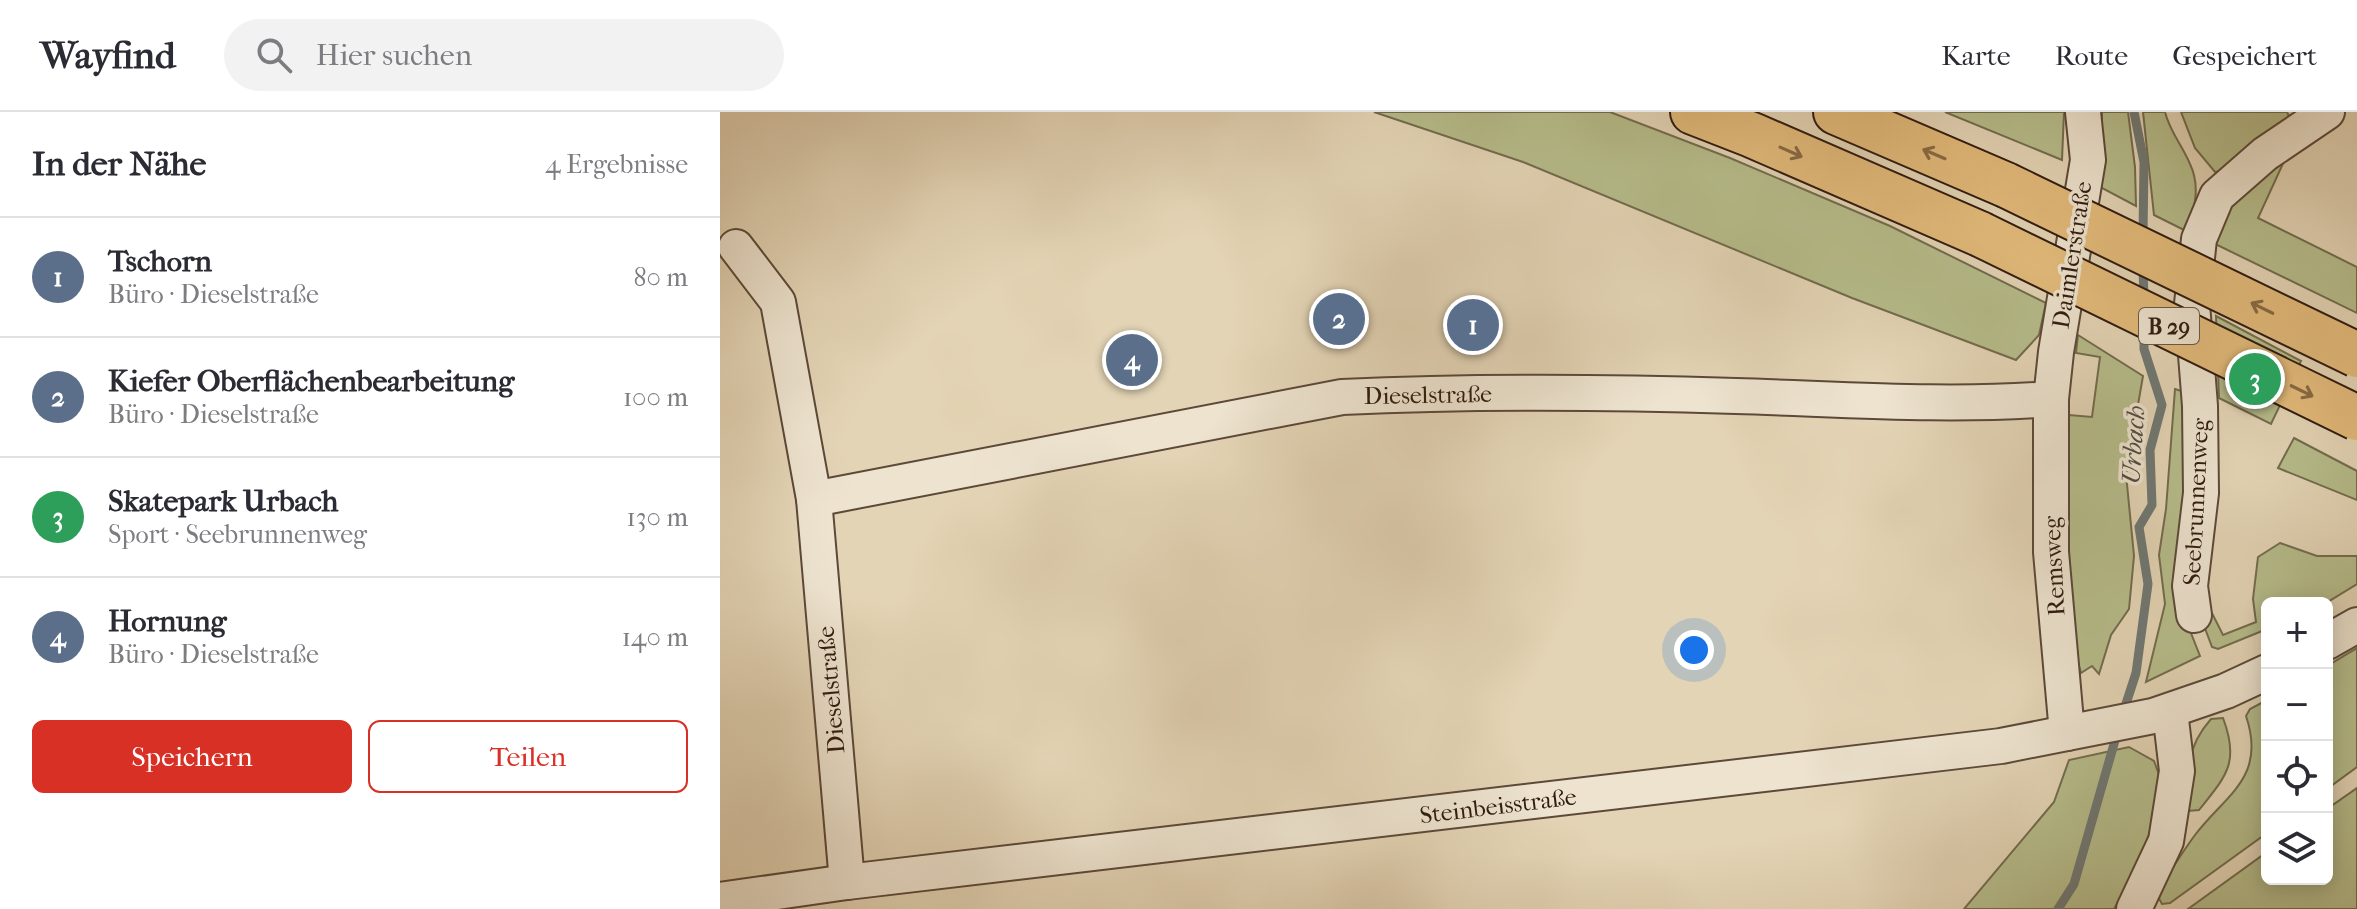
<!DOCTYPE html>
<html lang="de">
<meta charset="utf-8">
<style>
body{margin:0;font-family:"IM FELL French Canon",serif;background:#f2f2f3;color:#2b2b33}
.controls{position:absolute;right:24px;bottom:24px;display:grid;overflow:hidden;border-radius:12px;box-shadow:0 4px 20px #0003}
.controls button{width:72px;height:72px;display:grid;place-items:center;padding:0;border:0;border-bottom:2px solid #e1e1e2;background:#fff;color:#2b2b33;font:40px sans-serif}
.you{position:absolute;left:974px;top:538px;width:28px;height:28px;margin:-20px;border:6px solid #fff;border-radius:50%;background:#1a73e8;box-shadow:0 0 0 12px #1a73e833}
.badge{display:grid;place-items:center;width:52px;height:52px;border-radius:50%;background:#d93025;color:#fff;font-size:26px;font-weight:700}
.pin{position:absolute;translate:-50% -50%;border:4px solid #fff;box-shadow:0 2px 8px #0006}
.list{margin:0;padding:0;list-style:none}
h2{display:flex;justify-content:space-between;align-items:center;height:104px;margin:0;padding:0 32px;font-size:34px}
h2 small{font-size:26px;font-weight:400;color:#7c7c81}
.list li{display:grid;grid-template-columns:52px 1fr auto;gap:24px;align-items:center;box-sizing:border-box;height:120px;padding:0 32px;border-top:2px solid #e1e1e2}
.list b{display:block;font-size:30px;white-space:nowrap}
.list p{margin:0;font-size:26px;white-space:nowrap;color:#7c7c81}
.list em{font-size:26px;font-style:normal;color:#7c7c81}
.actions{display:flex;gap:16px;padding:24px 32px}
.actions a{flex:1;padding:18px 0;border:2px solid #d93025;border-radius:12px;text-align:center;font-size:28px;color:#d93025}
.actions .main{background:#d93025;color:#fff}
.icon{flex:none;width:44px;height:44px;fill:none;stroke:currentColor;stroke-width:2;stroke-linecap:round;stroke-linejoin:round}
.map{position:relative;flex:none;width:1637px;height:797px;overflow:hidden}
header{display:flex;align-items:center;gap:48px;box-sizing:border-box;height:112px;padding:0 40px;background:#fff;border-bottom:2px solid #e1e1e2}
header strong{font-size:38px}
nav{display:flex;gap:44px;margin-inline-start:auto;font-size:28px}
.search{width:560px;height:72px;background:#f2f2f3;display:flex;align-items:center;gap:20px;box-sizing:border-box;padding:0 28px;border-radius:44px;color:#7c7c81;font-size:30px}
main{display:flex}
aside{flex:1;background:#fff}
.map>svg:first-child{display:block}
.green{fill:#b6bc8b;stroke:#726c4e;stroke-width:2}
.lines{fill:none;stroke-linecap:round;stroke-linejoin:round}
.stream{stroke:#6f7874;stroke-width:9}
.minor-casing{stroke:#5c4939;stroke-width:38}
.highway-casing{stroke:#2f1b10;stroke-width:48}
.minor{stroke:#ede3cf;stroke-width:34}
.highway{stroke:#e2ba7a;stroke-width:44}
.highway-bridge-casing{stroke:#2f1b10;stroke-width:48;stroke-linecap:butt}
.highway-bridge{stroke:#e2ba7a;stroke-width:44}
.oneway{stroke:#886a45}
.labels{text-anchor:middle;stroke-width:7;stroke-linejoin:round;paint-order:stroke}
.shield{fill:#ede3cf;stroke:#685749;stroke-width:2}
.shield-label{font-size:22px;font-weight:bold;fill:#2f1b10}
.street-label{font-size:24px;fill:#2f1b10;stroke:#ede3cf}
.water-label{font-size:26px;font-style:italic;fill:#4f4a42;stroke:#ede3cf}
</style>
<header>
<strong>Wayfind</strong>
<div class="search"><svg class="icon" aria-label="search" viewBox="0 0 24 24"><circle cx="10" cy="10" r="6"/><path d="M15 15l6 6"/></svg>Hier suchen</div>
<nav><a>Karte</a><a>Route</a><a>Gespeichert</a></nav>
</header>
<main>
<aside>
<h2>In der Nähe<small>4 Ergebnisse</small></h2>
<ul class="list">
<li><span class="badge" style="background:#5c6f8a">1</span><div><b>Tschorn</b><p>Büro · Dieselstraße</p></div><em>80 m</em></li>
<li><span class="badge" style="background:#5c6f8a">2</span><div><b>Kiefer Oberflächenbearbeitung</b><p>Büro · Dieselstraße</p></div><em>100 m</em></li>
<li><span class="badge" style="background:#2e9e5b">3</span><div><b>Skatepark Urbach</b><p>Sport · Seebrunnenweg</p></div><em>130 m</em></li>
<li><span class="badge" style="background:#5c6f8a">4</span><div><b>Hornung</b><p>Büro · Dieselstraße</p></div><em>140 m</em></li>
</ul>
<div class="actions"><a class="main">Speichern</a><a>Teilen</a></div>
</aside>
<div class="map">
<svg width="1637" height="797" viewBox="0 0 1637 797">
<rect width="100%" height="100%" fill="#e3d4b5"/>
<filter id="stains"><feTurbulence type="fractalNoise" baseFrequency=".0025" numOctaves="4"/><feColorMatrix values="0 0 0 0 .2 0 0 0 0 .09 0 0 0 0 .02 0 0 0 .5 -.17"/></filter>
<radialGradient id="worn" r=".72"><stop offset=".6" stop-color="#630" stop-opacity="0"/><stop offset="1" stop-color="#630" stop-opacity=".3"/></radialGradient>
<!-- green -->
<g class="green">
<polygon points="654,0 890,0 1010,46 1170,114 1326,191 1319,223 1296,248 1132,186 803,50"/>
<polygon points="1225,0 1344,0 1342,48"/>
<polygon points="1382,0 1408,0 1415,55 1416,94 1380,75"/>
<path d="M 1423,0 L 1445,0 C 1450,20 1462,33 1470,52 C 1481,75 1474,97 1468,120 L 1434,103 Z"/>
<polygon points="1461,0 1567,0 1572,11 1513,57 1495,60 1475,36"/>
<polygon points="1571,34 1538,106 1637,155 1637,201 1489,129 1498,103"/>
<polygon points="1496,204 1581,249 1551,312 1499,286"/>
<path d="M 1358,223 L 1423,264 L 1406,362 L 1414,444 L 1409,497 L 1391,523 L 1379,562 L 1372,554 L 1361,561 C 1336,480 1345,387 1349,303 L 1372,305 L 1380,245 L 1356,241 Z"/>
<polygon points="1455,277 1471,282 1458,488 1480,544 1426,570 1445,492 1439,443 1446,397"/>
<polygon points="1574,326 1637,359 1637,388 1558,356"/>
<polygon points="1560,431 1597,444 1637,444 1637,472 1606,491 1547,491 1547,517 1498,537 1492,535 1480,503 1492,501 1503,523 1536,510 1533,487 1538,445"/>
<polygon points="1637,536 1637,655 1607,677 1607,554"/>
<path d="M 1547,588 L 1547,721 L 1450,791 L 1442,792 L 1436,781 C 1449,762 1461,742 1475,723 C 1505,683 1547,666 1526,604 L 1530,597 Z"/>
<path d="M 1503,606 C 1520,651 1506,664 1479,698 L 1468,699 C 1465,664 1466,635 1491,607 Z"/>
<polygon points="1409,635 1434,649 1444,676 1419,753 1394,797 1244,797 1334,690 1349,648"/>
<polygon points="1637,676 1637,797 1468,797 1547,740 1547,767 1607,767 1607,697"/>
</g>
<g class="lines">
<!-- stream -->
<g class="stream">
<polyline points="1414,0 1424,50 1423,124"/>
<polyline points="1423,155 1424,188"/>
<polyline points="1402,604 1416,561 1428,472 1419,415 1432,393 1430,338 1442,293 1424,237 1424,215"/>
<polyline points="1338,797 1354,772 1398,618"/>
</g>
<!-- minor casing -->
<g class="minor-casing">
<g id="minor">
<polyline points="16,135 58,190 94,387 127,770"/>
<path d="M 94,387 L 622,285 C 753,279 885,280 1016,284 C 1121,287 1226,295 1331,287"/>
<polyline points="1474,503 1470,474 1481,381 1480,294 1472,192 1479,127 1497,84 1545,42 1607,0"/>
<polyline points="1607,530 1637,513"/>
<polyline points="1347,621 1331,440 1331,287 1336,240 1368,48 1363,0"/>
<polyline points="0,788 127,770 1281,634 1433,604 1506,579 1547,560"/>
<polyline points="1414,797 1446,729 1457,659 1450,599"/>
</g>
</g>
<!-- highway casing -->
<g class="highway-casing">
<g id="highway">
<polyline points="973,0 1032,23 1260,122"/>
<polyline points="1116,0 1286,73"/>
</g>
</g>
<!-- minor -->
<use href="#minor" class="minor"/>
<!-- highway -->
<use href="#highway" class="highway"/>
<!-- highway-bridge casing -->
<g class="highway-bridge-casing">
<g id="highway-bridge">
<polyline points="1286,73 1637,243"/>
<polyline points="1260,122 1637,306"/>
</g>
</g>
<!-- highway-bridge -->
<use href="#highway-bridge" class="highway-bridge"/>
</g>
<!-- one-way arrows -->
<defs><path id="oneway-shaft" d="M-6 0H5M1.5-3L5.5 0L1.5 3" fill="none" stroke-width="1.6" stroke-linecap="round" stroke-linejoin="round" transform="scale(2)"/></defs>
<g class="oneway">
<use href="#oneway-shaft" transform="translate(1071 40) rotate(24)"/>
<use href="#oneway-shaft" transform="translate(1214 42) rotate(-157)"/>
<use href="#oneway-shaft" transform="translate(1542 196) rotate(-154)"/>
<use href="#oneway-shaft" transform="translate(1582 279) rotate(26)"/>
</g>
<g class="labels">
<!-- shield labels -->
<rect class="shield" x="1419" y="196" width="60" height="36" rx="6"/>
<g class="shield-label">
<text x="1449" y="222">B 29</text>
</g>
<!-- street labels -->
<g class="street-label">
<text transform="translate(1352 143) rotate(-81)" y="8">Daimlerstraße</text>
<text transform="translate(708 283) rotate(-1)" y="8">Dieselstraße</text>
<text transform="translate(1476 390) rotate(-87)" y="8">Seebrunnenweg</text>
<text transform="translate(1334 454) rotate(-93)" y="8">Remsweg</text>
<text transform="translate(111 578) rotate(-95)" y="8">Dieselstraße</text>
<text transform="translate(778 694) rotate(-7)" y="8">Steinbeisstraße</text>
</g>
<!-- water labels -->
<g class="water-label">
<text transform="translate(1413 333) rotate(-86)" y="9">Urbach</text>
</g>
</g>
<rect width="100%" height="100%" filter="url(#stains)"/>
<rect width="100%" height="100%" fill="url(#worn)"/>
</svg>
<div class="controls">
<button>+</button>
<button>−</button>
<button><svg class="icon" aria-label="locate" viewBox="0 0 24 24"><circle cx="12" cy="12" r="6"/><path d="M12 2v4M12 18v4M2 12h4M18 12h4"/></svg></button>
<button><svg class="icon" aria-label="layers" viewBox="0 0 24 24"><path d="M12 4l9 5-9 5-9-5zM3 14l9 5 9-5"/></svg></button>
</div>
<div class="you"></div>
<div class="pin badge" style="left:753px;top:213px;background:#5c6f8a">1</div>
<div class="pin badge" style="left:619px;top:207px;background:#5c6f8a">2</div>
<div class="pin badge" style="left:1535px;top:267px;background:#2e9e5b">3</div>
<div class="pin badge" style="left:412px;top:248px;background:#5c6f8a">4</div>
</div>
</main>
